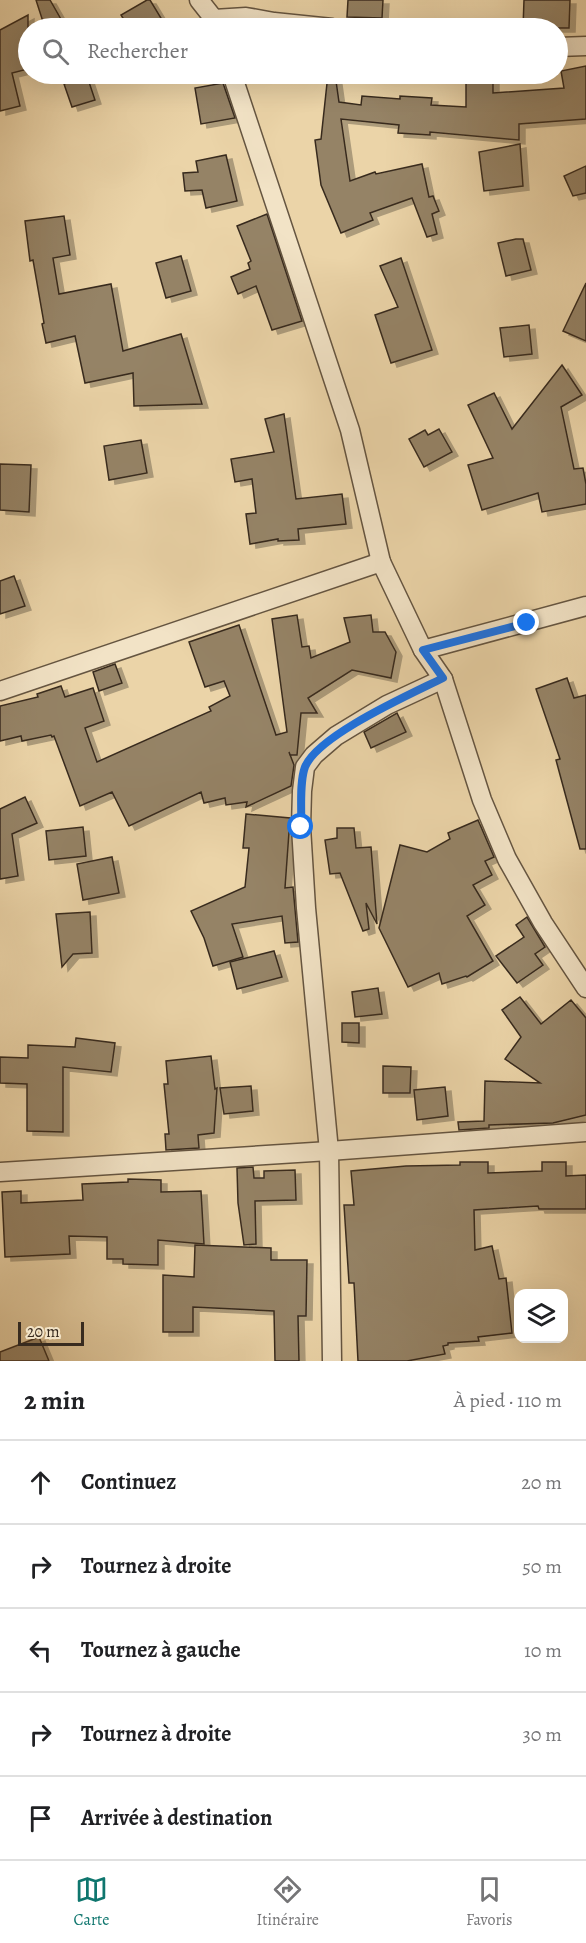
<!DOCTYPE html>
<html lang="fr">
<meta charset="utf-8">
<style>
body{margin:0;font-family:Alegreya,serif;background:#f6f6f6;color:#202124}
.controls{position:absolute;right:18px;bottom:18px;display:grid;overflow:hidden;border-radius:12px;box-shadow:0 6px 24px #0002}
.controls button{width:54px;height:54px;display:grid;place-items:center;padding:0;border:0;border-bottom:2px solid #e0e0e0;background:#fff;color:#202124;font:30px sans-serif}
.scale{position:absolute;left:18px;bottom:15px;width:66px;box-sizing:border-box;padding-left:6px;border:3px solid #382b1f;border-top:0;font-size:16px;line-height:21px;white-space:nowrap;color:#382b1f;-webkit-text-stroke:4px #f2e3c6;paint-order:stroke}
.stop{position:absolute;width:18px;height:18px;margin:-14px;border:4px solid #1a73e8;border-radius:50%;background:#fff}
.stop.end{background:#1a73e8;border-color:#fff;box-shadow:0 2px 6px #0008}
.list{margin:0;padding:0;list-style:none}
h2{display:flex;justify-content:space-between;align-items:center;height:78px;margin:0;padding:0 24px;font-size:26px}
h2 small{font-size:20px;font-weight:400;color:#757577}
.list li{display:grid;grid-template-columns:39px 1fr auto;gap:18px;align-items:center;box-sizing:border-box;height:84px;padding:0 24px;border-top:2px solid #e0e0e0}
.list b{display:block;font-size:22px;white-space:nowrap}
.list em{font-size:20px;font-style:normal;color:#757577}
.icon{flex:none;width:33px;height:33px;fill:none;stroke:currentColor;stroke-width:2;stroke-linecap:round;stroke-linejoin:round}
.map{position:relative;flex:none;width:586px;height:1361px;overflow:hidden}
.search{position:absolute;background:#fff;box-shadow:0 6px 24px #0002;left:18px;right:18px;top:18px;height:66px;display:flex;align-items:center;gap:15px;box-sizing:border-box;padding:0 21px;border-radius:33px;color:#757577;font-size:22px}
.sheet{height:498px;background:#fff}
nav{display:flex;justify-content:space-around;align-items:center;box-sizing:border-box;height:84px;border-top:2px solid #e0e0e0;background:#fff;font-size:16px;color:#757577}
nav a{display:grid;justify-items:center;gap:3px}
nav .on{color:#0f766e}
.map>svg:first-child{display:block}
.building{fill:#958366;stroke:#382b1f;stroke-width:1.5;filter:url(#shadow)}
.lines{fill:none;stroke-linecap:round;stroke-linejoin:round}
.street-casing{stroke:#655541;stroke-width:21}
.street{stroke:#f2e3c6;stroke-width:18}
.route{stroke:#1a73e8;stroke-width:8}
</style>
<div class="map">
<svg width="586" height="1361" viewBox="0 0 586 1361">
<defs>
<filter id="shadow"><feDropShadow dx="6" dy="4" stdDeviation="0" flood-color="#0004"/></filter>
</defs>
<rect width="100%" height="100%" fill="#ebd4a8"/>
<filter id="stains"><feTurbulence type="fractalNoise" baseFrequency=".00333" numOctaves="4"/><feColorMatrix values="0 0 0 0 .2 0 0 0 0 .09 0 0 0 0 .02 0 0 0 .5 -.17"/></filter>
<radialGradient id="worn" r=".72"><stop offset=".6" stop-color="#630" stop-opacity="0"/><stop offset="1" stop-color="#630" stop-opacity=".3"/></radialGradient>
<!-- building -->
<g class="building">
<polygon points="36,0 50,0 66,28 45,28"/>
<polygon points="147,0 150,0 167,28 129,28 121,15"/>
<polygon points="348,0 383,0 382,18 347,17"/>
<polygon points="524,0 570,0 569,28 523,28"/>
<polygon points="28,15 28,69 12,73 20,106 0,111 0,30"/>
<polygon points="586,66 586,119 519,124 519,140 430,132 430,135 398,133 399,125 341,119 350,181 375,172 376,174 422,164 429,197 433,196 439,211 432,214 437,234 427,237 412,198 370,213 373,220 341,233 321,185 315,140 321,139 328,74 335,74 339,102 361,105 362,96 400,99 400,96 432,98 431,105 466,107 466,74 493,74 493,93 564,88 561,71"/>
<polygon points="87,76 95,100 72,107 64,84"/>
<polygon points="223,83 235,118 201,124 195,88"/>
<polygon points="520,144 523,186 484,191 479,152"/>
<polygon points="226,155 237,201 206,208 202,190 185,191 183,173 198,172 196,161"/>
<polygon points="586,166 586,193 573,196 564,176"/>
<polygon points="267,214 302,321 272,330 256,286 238,294 231,277 250,269 248,263 251,261 237,226"/>
<polygon points="64,216 70,255 53,258 59,294 111,284 123,351 181,334 202,404 134,406 133,373 85,383 75,336 46,343 42,324 44,323 33,260 30,261 25,221"/>
<polygon points="516,239 523,239 531,270 506,276 498,243"/>
<polygon points="181,256 191,291 166,298 156,263"/>
<polygon points="401,258 432,350 391,363 375,315 398,307 380,266"/>
<polygon points="586,283 586,341 563,331"/>
<polygon points="529,325 532,354 504,357 500,328"/>
<polygon points="562,365 582,395 561,407 574,469 583,468 586,484 586,504 542,512 538,493 482,510 468,465 493,458 468,405 494,393 512,429"/>
<polygon points="284,414 296,499 342,494 346,524 298,529 299,540 278,541 278,539 250,544 246,514 256,513 252,479 235,482 231,459 274,452 265,419"/>
<polygon points="439,429 452,452 424,467 409,439 425,430 428,435"/>
<polygon points="141,440 147,473 109,480 104,446"/>
<polygon points="0,464 31,465 29,512 0,510"/>
<polygon points="14,576 25,606 0,614 0,581"/>
<polygon points="297,615 302,647 309,646 311,658 350,642 344,618 371,615 373,632 385,632 396,652 391,678 352,670 308,698 317,713 301,713 297,755 290,755 289,752 294,765 291,786 246,807 247,802 226,805 225,798 204,803 201,792 129,826 112,792 80,806 54,736 52,737 51,735 22,741 21,736 0,741 0,706 38,697 37,694 61,686 65,697 93,688 104,721 85,728 97,762 211,711 209,707 230,696 224,681 205,687 189,642 239,625 276,735 287,732 272,619"/>
<polygon points="115,664 122,683 99,691 93,672"/>
<polygon points="567,678 574,698 586,695 586,849 580,849 556,760 560,759 536,689"/>
<polygon points="397,713 406,732 371,748 364,732"/>
<polygon points="25,797 37,823 12,834 18,876 0,879 0,809"/>
<polygon points="246,814 290,818 285,888 293,887 298,942 285,943 282,916 232,924 243,957 213,966 204,938 191,911 245,887 249,848 243,848"/>
<polygon points="478,820 494,857 485,861 492,875 473,885 485,905 467,916 493,961 467,977 466,976 442,984 439,973 408,987 379,928 400,845 427,852 450,839 448,833"/>
<polygon points="83,827 86,856 49,860 46,831"/>
<polygon points="337,828 354,828 356,848 371,847 377,924 366,903 369,929 363,931 340,873 330,874 325,840 337,838"/>
<polygon points="112,857 119,893 83,900 77,864"/>
<polygon points="90,912 92,953 73,954 62,967 56,914"/>
<polygon points="527,917 545,947 535,954 543,965 517,983 496,956 524,937 516,925"/>
<polygon points="274,951 282,977 237,989 230,962"/>
<polygon points="378,988 382,1014 355,1017 352,992"/>
<polygon points="520,997 541,1024 571,1000 586,1018 586,1115 553,1123 489,1125 489,1128 459,1130 458,1122 484,1121 485,1081 540,1083 505,1059 521,1037 502,1010"/>
<polygon points="342,1023 359,1023 359,1043 342,1042"/>
<polygon points="76,1038 115,1043 111,1072 63,1067 63,1132 27,1131 27,1084 0,1083 0,1057 28,1058 28,1045 75,1047"/>
<polygon points="211,1056 215,1089 217,1088 214,1133 198,1135 199,1148 166,1150 165,1134 169,1134 164,1084 168,1084 166,1061"/>
<polygon points="383,1066 411,1067 410,1093 383,1093"/>
<polygon points="251,1086 253,1111 224,1114 220,1088"/>
<polygon points="445,1087 448,1116 417,1120 414,1090"/>
<polygon points="460,1162 488,1162 488,1173 542,1171 542,1162 566,1162 566,1176 586,1175 586,1209 539,1209 538,1206 474,1210 475,1250 492,1246 499,1279 506,1278 512,1333 478,1337 479,1341 448,1343 448,1345 443,1346 445,1354 407,1361 358,1361 354,1283 349,1283 344,1205 354,1205 351,1171 406,1166 460,1165"/>
<polygon points="253,1167 254,1178 264,1178 264,1171 295,1170 296,1200 255,1201 256,1244 244,1245 238,1203 237,1168"/>
<polygon points="128,1179 161,1180 161,1192 201,1191 204,1244 158,1240 158,1265 123,1264 123,1259 107,1259 107,1237 69,1236 70,1254 5,1257 2,1192 21,1191 21,1203 83,1200 82,1184 128,1182"/>
<polygon points="195,1245 271,1248 271,1260 307,1260 306,1316 298,1316 299,1361 275,1361 274,1311 193,1307 193,1332 163,1332 163,1275 194,1277"/>
<polygon points="39,1337 49,1361 0,1361 0,1352"/>
</g>
<g class="lines">
<!-- street casing -->
<g class="street-casing">
<g id="street">
<polyline points="199,0 214,19 217,28"/>
<polyline points="214,19 246,17 274,22 332,28"/>
<polyline points="558,47 586,46"/>
<polyline points="232,74 350,430 381,562"/>
<polyline points="423,650 586,606"/>
<polyline points="0,691 381,562 423,650 443,679 482,800 507,859 543,923 586,988"/>
<polyline points="0,1172 329,1151 586,1132"/>
<polyline points="332,1361 329,1151 306,908 301,827 302,791 305,767 314,755 336,736 387,705 443,679"/>
</g>
</g>
<!-- street -->
<use href="#street" class="street"/>
</g>
<g class="lines">
<!-- route -->
<path class="route" d="M 301,827 C 302,810 299,783 305,767 C 318,735 411,694 443,678 L 423,650 L 527,623"/>
</g>
<rect width="100%" height="100%" filter="url(#stains)"/>
<rect width="100%" height="100%" fill="url(#worn)"/>
</svg>
<div class="controls">
<button><svg class="icon" aria-label="layers" viewBox="0 0 24 24"><path d="M12 4l9 5-9 5-9-5zM3 14l9 5 9-5"/></svg></button>
</div>
<div class="scale">20 m</div>
<div class="stop" style="left:301px;top:827px"></div>
<div class="stop end" style="left:527px;top:623px"></div>
<div class="search"><svg class="icon" aria-label="search" viewBox="0 0 24 24"><circle cx="10" cy="10" r="6"/><path d="M15 15l6 6"/></svg>Rechercher</div>
</div>
<section class="sheet">
<h2>2 min<small>À pied · 110 m</small></h2>
<ul class="list">
<li><svg class="icon" aria-label="ahead" viewBox="0 0 24 24"><path d="M12 20V5M6 11l6-6 6 6"/></svg><div><b>Continuez</b></div><em>20 m</em></li>
<li><svg class="icon" aria-label="right" viewBox="0 0 24 24"><path d="M7 20v-9h11M14 6l5 5-5 5"/></svg><div><b>Tournez à droite</b></div><em>50 m</em></li>
<li><svg class="icon" aria-label="left" viewBox="0 0 24 24"><path d="M17 20v-9H6M10 6l-5 5 5 5"/></svg><div><b>Tournez à gauche</b></div><em>10 m</em></li>
<li><svg class="icon" aria-label="right" viewBox="0 0 24 24"><path d="M7 20v-9h11M14 6l5 5-5 5"/></svg><div><b>Tournez à droite</b></div><em>30 m</em></li>
<li><svg class="icon" aria-label="arrive" viewBox="0 0 24 24"><path d="M6 21V4h12l-3 4 3 4H6"/></svg><div><b>Arrivée à destination</b></div></li>
</ul>
</section>
<nav>
<a class="on"><svg class="icon" aria-label="map" viewBox="0 0 24 24"><path d="M3 6l6-2 6 2 6-2v14l-6 2-6-2-6 2zM9 4v14M15 6v14"/></svg>Carte</a>
<a><svg class="icon" aria-label="directions" viewBox="0 0 24 24"><path d="M12 3l9 9-9 9-9-9zM9 14v-3h6M13 9l2 2-2 2"/></svg>Itinéraire</a>
<a><svg class="icon" aria-label="saved" viewBox="0 0 24 24"><path d="M7 4h10v16l-5-4-5 4z"/></svg>Favoris</a>
</nav>
